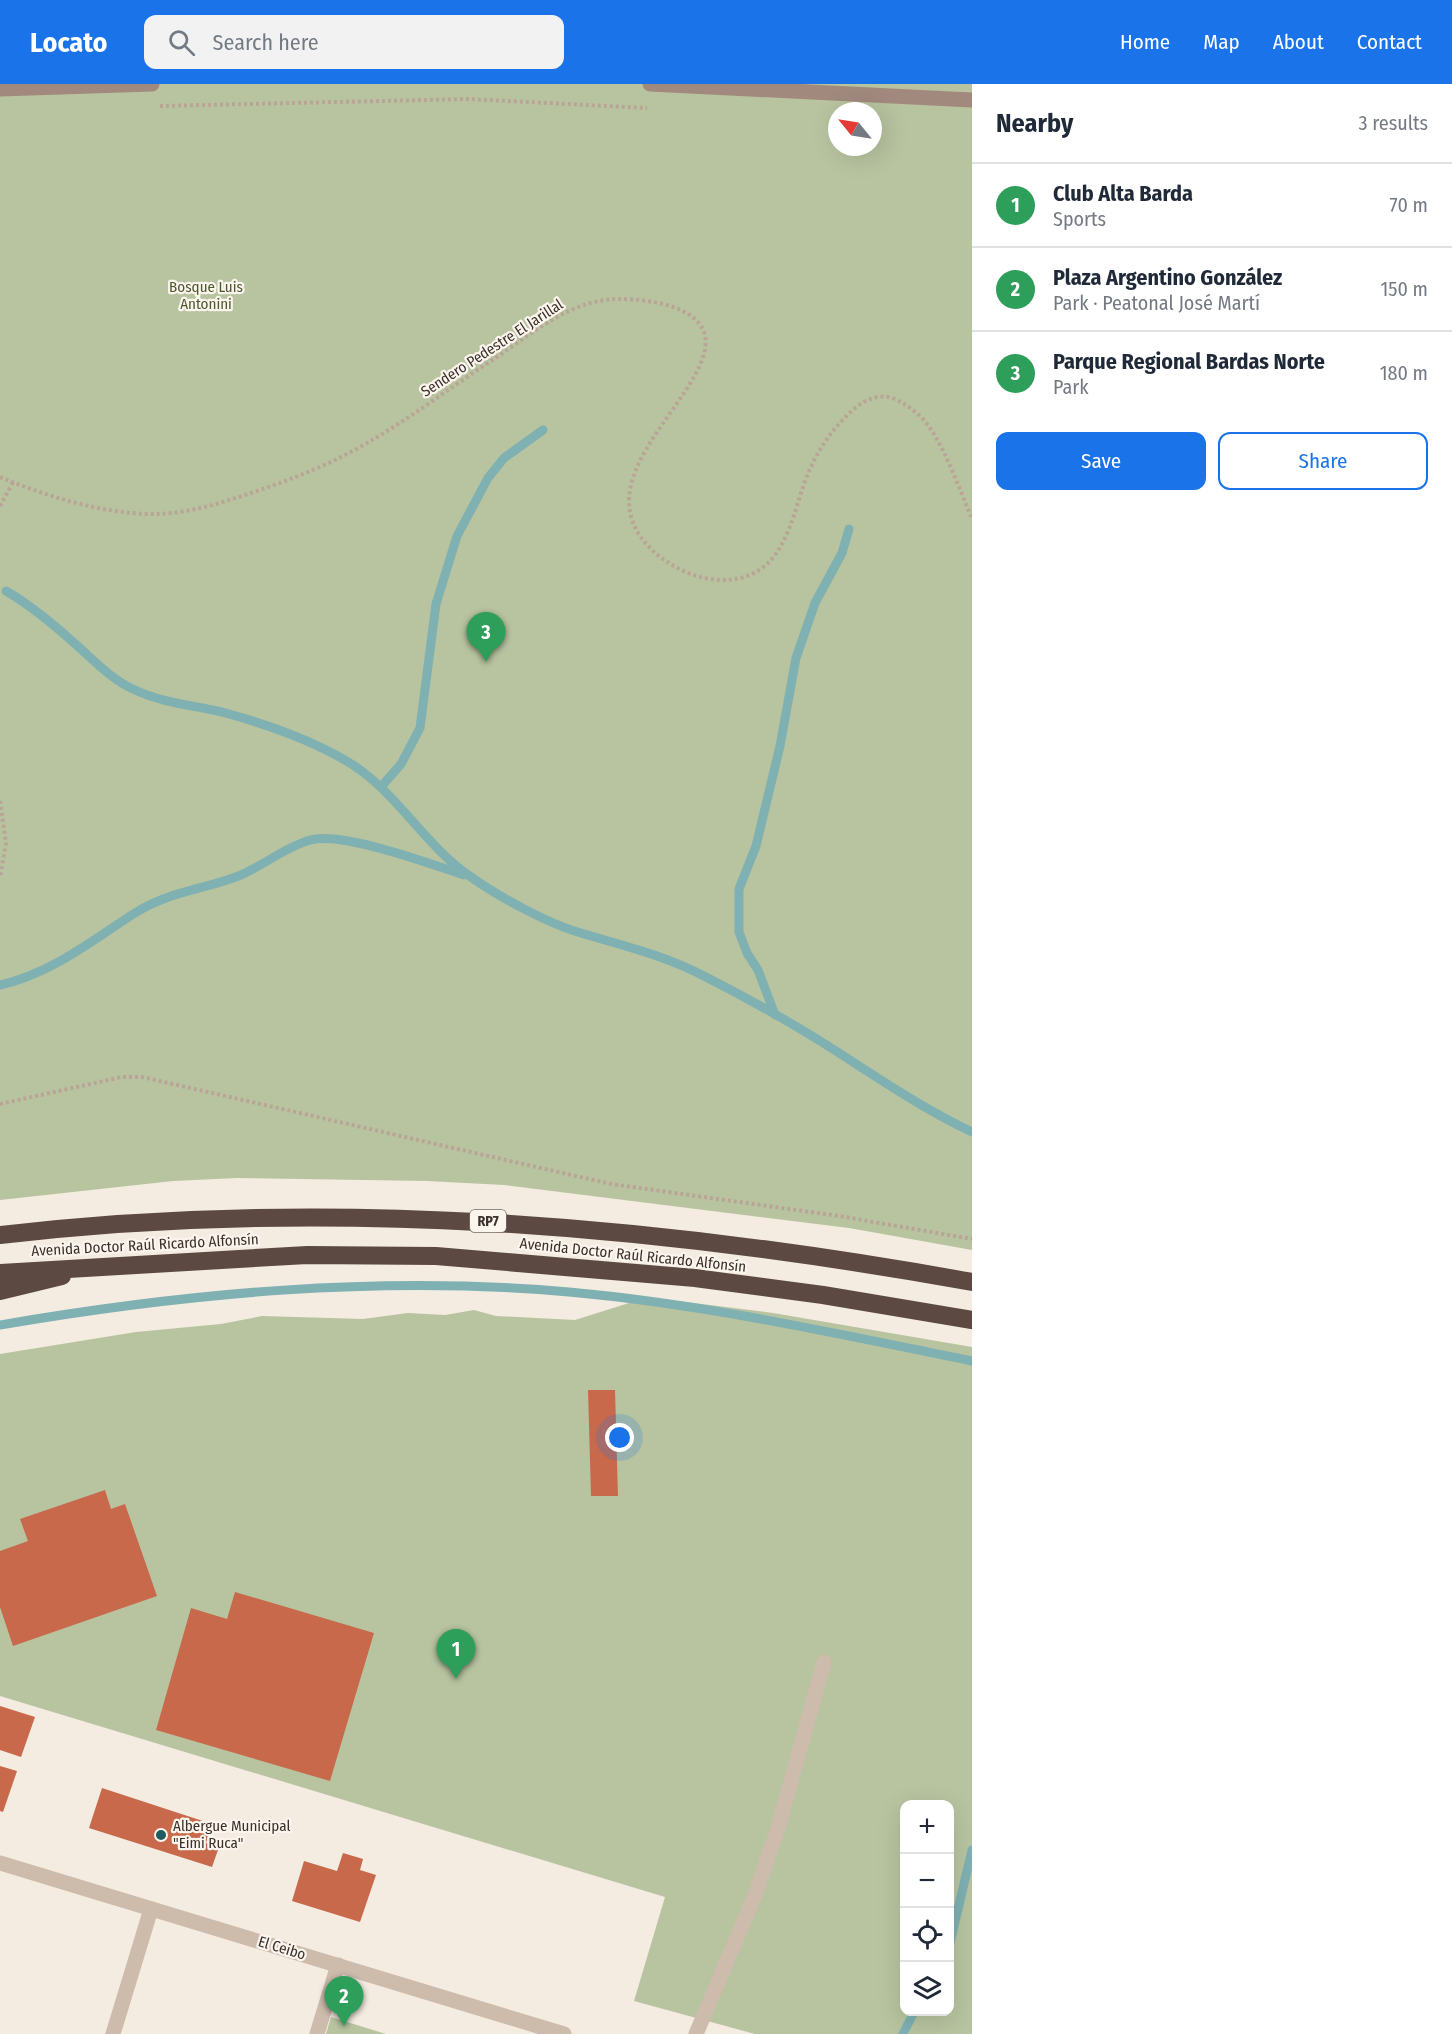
<!DOCTYPE html>
<meta charset="utf-8">
<style>
body{margin:0;font-family:"Fira Sans Condensed",sans-serif;background:#f2f2f3;color:#1f2937}
.controls{position:absolute;right:18px;bottom:18px;display:grid;overflow:hidden;border-radius:12px;box-shadow:0 6px 24px #0002}
.controls button{width:54px;height:54px;display:grid;place-items:center;padding:0;border:0;border-bottom:2px solid #e0e1e3;background:#fff;color:#1f2937;font:30px sans-serif}
.compass{position:absolute;left:828px;top:18px;width:54px;height:54px;border-radius:50%;background:#fff;box-shadow:0 6px 24px #0002;rotate:300deg}
.you{position:absolute;left:620px;top:1354px;width:21px;height:21px;margin:-15px;border:4px solid #fff;border-radius:50%;background:#1a73e8;box-shadow:0 0 0 9px #1a73e833}
.badge{display:grid;place-items:center;width:39px;height:39px;border-radius:50%;background:#1a73e8;color:#fff;font-size:20px;font-weight:700}
.pin{position:absolute;translate:-50% -50px;filter:drop-shadow(0 2px 3px #0008)}
.pin::after{content:'';position:absolute;top:32px;width:21px;height:18px;background:inherit;clip-path:polygon(0 0,100% 0,50% 100%)}
.list{margin:0;padding:0;list-style:none}
h2{display:flex;justify-content:space-between;align-items:center;height:78px;margin:0;padding:0 24px;font-size:26px}
h2 small{font-size:20px;font-weight:400;color:#747a83}
.list li{display:grid;grid-template-columns:39px 1fr auto;gap:18px;align-items:center;box-sizing:border-box;height:84px;padding:0 24px;border-top:2px solid #e0e1e3}
.list b{display:block;font-size:22px;white-space:nowrap}
.list p{margin:0;font-size:20px;white-space:nowrap;color:#747a83}
.list em{font-size:20px;font-style:normal;color:#747a83}
.actions{display:flex;gap:12px;padding:18px 24px}
.actions a{flex:1;padding:14px 0;border:2px solid #1a73e8;border-radius:12px;text-align:center;font-size:21px;color:#1a73e8}
.actions .main{background:#1a73e8;color:#fff}
.icon{flex:none;width:33px;height:33px;fill:none;stroke:currentColor;stroke-width:2;stroke-linecap:round;stroke-linejoin:round}
.map{position:relative;flex:none;width:972px;height:1950px;overflow:hidden}
header{display:flex;align-items:center;gap:36px;box-sizing:border-box;height:84px;padding:0 30px;background:#1a73e8;color:#fff}
header strong{font-size:28px}
nav{display:flex;gap:33px;margin-inline-start:auto;font-size:21px}
.search{width:420px;height:54px;background:#f2f2f3;display:flex;align-items:center;gap:15px;box-sizing:border-box;padding:0 21px;border-radius:12px;color:#747a83;font-size:22px}
main{display:flex}
aside{flex:1;background:#fff}
.map>svg:first-child{display:block}
.green{fill:#b8c4a0;fill-rule:evenodd}
.lines{fill:none;stroke-linecap:round;stroke-linejoin:round}
.stream{stroke:#7fb0b2;stroke-width:9}
.building{fill:#c8694b}
.path{stroke:#b9a596;stroke-width:4;stroke-dasharray:3 3;stroke-linecap:butt}
.lane{stroke:#cdbbac;stroke-width:15}
.street{stroke:#cdbbac;stroke-width:15}
.secondary{stroke:#a18a7d;stroke-width:15}
.highway{stroke:#5c4a42;stroke-width:18}
.poi-dot{fill:#1f5a5e;stroke:#fbf5ee;stroke-width:2}
.labels{text-anchor:middle;stroke-width:4.5;stroke-linejoin:round;paint-order:stroke}
.shield{fill:#fbf5ee;stroke:#756b66;stroke-width:1.5}
.shield-label{font-size:14px;font-weight:bold;fill:#3b302b}
.park-label{font-size:15px;fill:#4a5a2e;stroke:#fbf5ee}
.street-label{font-size:15px;fill:#3b302b;stroke:#fbf5ee}
.poi-label{font-size:15px;fill:#3b302b;stroke:#fbf5ee;text-anchor:start}
</style>
<header>
<strong>Locato</strong>
<div class="search"><svg class="icon" aria-label="search" viewBox="0 0 24 24"><circle cx="10" cy="10" r="6"/><path d="M15 15l6 6"/></svg>Search here</div>
<nav><a>Home</a><a>Map</a><a>About</a><a>Contact</a></nav>
</header>
<main>
<div class="map">
<svg width="972" height="1950" viewBox="0 0 972 1950">
<rect width="100%" height="100%" fill="#f4ebe1"/>
<!-- green -->
<g class="green">
<path d="M 0,0 L 972,0 L 972,1166 L 849,1144 L 504,1101 L 427,1097 L 237,1094 L 173,1097 L 0,1116 ZM 837,27 L 873,27 L 873,63 L 837,63 Z"/>
<path d="M 662,1215 L 773,1229 L 972,1263 L 972,1950 L 755,1950 L 634,1917 L 665,1813 L 0,1612 L 0,1270 L 136,1248 L 221,1240 L 262,1232 L 363,1235 L 408,1229 L 445,1231 L 474,1226 L 496,1232 L 575,1236 L 629,1219 ZM 904,1720 L 950,1720 L 950,1928 L 904,1928 Z"/>
<polygon points="331,1933 386,1950 326,1950"/>
</g>
<g class="lines">
<!-- stream -->
<g class="stream">
<path d="M 6,507 C 30,521 52,539 73,558 C 93,575 110,595 135,606 C 163,619 192,621 222,628 C 266,640 314,656 353,681 C 399,711 425,762 471,793 C 499,813 549,840 581,849 C 624,862 664,871 704,892 C 749,915 794,940 836,967 C 881,996 924,1025 972,1048"/>
<polyline points="381,703 401,680 420,644 436,520 457,452 488,394 504,374 543,346"/>
<path d="M 0,901 C 52,889 91,857 135,829 C 166,809 199,806 233,794 C 260,785 282,764 310,756 C 342,747 431,780 464,791"/>
<polyline points="775,931 758,886 747,869 739,848 739,805 756,762 780,662 796,574 815,519 842,469 849,445"/>
<path d="M 0,1241 C 187,1209 379,1191 569,1208 C 704,1220 839,1250 972,1277"/>
<polyline points="950,1859 972,1766"/>
<polyline points="903,1950 914,1928"/>
</g>
</g>
<!-- building -->
<g class="building">
<polygon points="588,1306 615,1306 618,1412 591,1412"/>
<polygon points="105,1406 111,1425 125,1420 157,1512 13,1562 0,1523 0,1467 28,1457 20,1435"/>
<polygon points="235,1508 374,1549 330,1697 156,1646 191,1524 227,1535"/>
<polygon points="0,1622 35,1633 21,1673 0,1666"/>
<polygon points="0,1682 17,1687 3,1728 0,1727"/>
<polygon points="102,1704 212,1740 206,1759 219,1763 212,1783 89,1744"/>
<polygon points="343,1769 363,1775 360,1786 376,1791 360,1838 292,1817 304,1777 337,1787"/>
</g>
<g class="lines">
<!-- path -->
<g class="path">
<polyline points="160,22 468,15 647,24"/>
<path d="M 0,393 C 46,412 97,428 147,430 C 183,431 218,420 251,409 C 283,398 314,387 343,372 C 395,346 442,309 491,277 C 529,252 570,215 619,215 C 652,215 720,224 703,273 C 685,329 589,398 648,462 C 667,482 696,496 723,496 C 743,496 763,488 775,471 C 790,451 796,423 804,400 C 814,371 831,345 854,325 C 866,315 880,309 895,315 C 909,322 921,331 930,344 C 948,371 959,405 972,434"/>
<polyline points="0,422 13,398"/>
<polyline points="0,717 6,759 0,794"/>
<polyline points="0,1020 122,993 142,993 611,1100 839,1132 972,1155"/>
</g>
<!-- lane -->
<polyline class="lane" points="696,1950 755,1811 778,1744 824,1578"/>
<!-- street -->
<g class="street">
<polyline points="0,1779 564,1950"/>
<polyline points="113,1950 151,1825"/>
<polyline points="317,1950 338,1881"/>
</g>
<!-- secondary -->
<g class="secondary">
<polyline points="650,0 972,16"/>
<polyline points="0,5 152,0"/>
</g>
<!-- highway -->
<g class="highway">
<path d="M 0,1151 C 325,1113 651,1140 972,1198"/>
<polyline points="0,1189 307,1171 436,1172 695,1194 823,1211 972,1236"/>
<polyline points="0,1207 62,1192"/>
</g>
</g>
<!-- markers -->
<circle class="poi-dot" cx="161" cy="1751" r="6"/>
<g class="labels">
<!-- shield labels -->
<rect class="shield" x="470" y="1126" width="36" height="22" rx="4.5"/>
<g class="shield-label">
<text x="488" y="1142">RP7</text>
</g>
<!-- park labels -->
<g class="park-label">
<text x="206" y="208">Bosque Luis<tspan x="206" dy="17">Antonini</tspan></text>
</g>
<!-- street labels -->
<g class="street-label">
<text transform="translate(492 264) rotate(-33)" y="5">Sendero Pedestre El Jarillal</text>
<text transform="translate(145 1161) rotate(-3)" y="5">Avenida Doctor Raúl Ricardo Alfonsín</text>
<text transform="translate(633 1171) rotate(6)" y="5">Avenida Doctor Raúl Ricardo Alfonsín</text>
<text transform="translate(282 1864) rotate(17)" y="5">El Ceibo</text>
</g>
<!-- poi labels -->
<g class="poi-label">
<text x="173" y="1747">Albergue Municipal<tspan x="173" dy="17">"Eimi Ruca"</tspan></text>
</g>
</g>
</svg>
<div class="controls">
<button>+</button>
<button>−</button>
<button><svg class="icon" aria-label="locate" viewBox="0 0 24 24"><circle cx="12" cy="12" r="6"/><path d="M12 2v4M12 18v4M2 12h4M18 12h4"/></svg></button>
<button><svg class="icon" aria-label="layers" viewBox="0 0 24 24"><path d="M12 4l9 5-9 5-9-5zM3 14l9 5 9-5"/></svg></button>
</div>
<svg class="compass" viewBox="-18 -18 36 36"><path d="M0-13l5 13h-10z" fill="#e53935"/><path d="M0 13l5-13h-10z" fill="#747a83"/></svg>
<div class="you"></div>
<div class="pin badge" style="left:456px;top:1595px;background:#2e9e5b">1</div>
<div class="pin badge" style="left:344px;top:1942px;background:#2e9e5b">2</div>
<div class="pin badge" style="left:486px;top:578px;background:#2e9e5b">3</div>
</div>
<aside>
<h2>Nearby<small>3 results</small></h2>
<ul class="list">
<li><span class="badge" style="background:#2e9e5b">1</span><div><b>Club Alta Barda</b><p>Sports</p></div><em>70 m</em></li>
<li><span class="badge" style="background:#2e9e5b">2</span><div><b>Plaza Argentino González</b><p>Park · Peatonal José Martí</p></div><em>150 m</em></li>
<li><span class="badge" style="background:#2e9e5b">3</span><div><b>Parque Regional Bardas Norte</b><p>Park</p></div><em>180 m</em></li>
</ul>
<div class="actions"><a class="main">Save</a><a>Share</a></div>
</aside>
</main>
